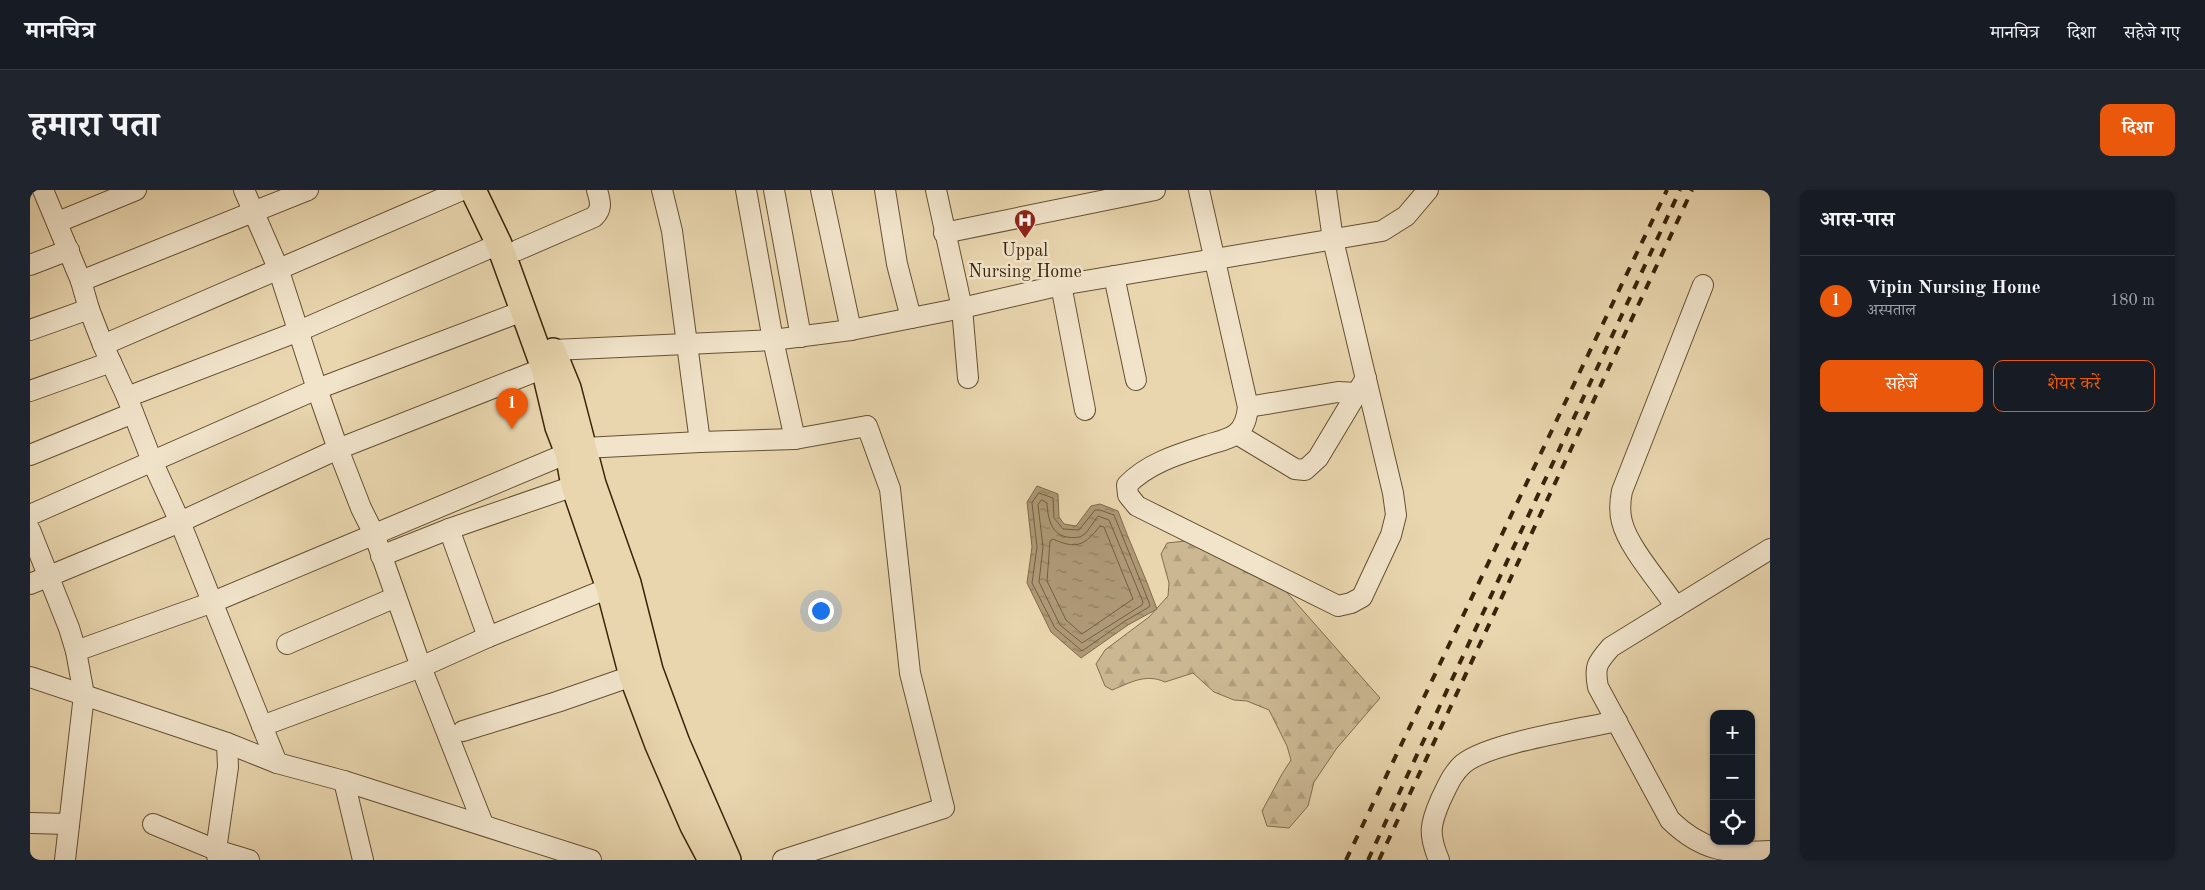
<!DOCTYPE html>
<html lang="hi">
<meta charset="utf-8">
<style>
body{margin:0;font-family:"Old Standard TT","Noto Serif Devanagari",serif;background:#20242c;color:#f1f3f6}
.controls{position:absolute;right:15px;bottom:15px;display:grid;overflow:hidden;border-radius:10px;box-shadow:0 1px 4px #0004}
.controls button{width:45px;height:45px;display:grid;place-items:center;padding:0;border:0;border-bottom:1px solid #363941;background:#171b24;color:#f1f3f6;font:25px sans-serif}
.you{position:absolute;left:790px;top:420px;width:18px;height:18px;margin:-12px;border:4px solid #fff;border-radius:50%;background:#1a73e8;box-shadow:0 0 0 8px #1a73e833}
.badge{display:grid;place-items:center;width:32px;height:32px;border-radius:50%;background:#ea580c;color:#fff;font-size:16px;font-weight:700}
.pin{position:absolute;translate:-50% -41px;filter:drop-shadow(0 1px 2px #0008)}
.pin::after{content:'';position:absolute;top:26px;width:18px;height:15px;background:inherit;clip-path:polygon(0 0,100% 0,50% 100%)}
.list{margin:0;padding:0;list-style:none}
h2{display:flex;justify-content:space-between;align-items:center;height:65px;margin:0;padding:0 20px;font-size:21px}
h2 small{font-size:16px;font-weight:400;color:#9ea1a6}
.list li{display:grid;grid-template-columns:32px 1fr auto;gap:15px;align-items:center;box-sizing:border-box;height:90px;padding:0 20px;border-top:1px solid #363941}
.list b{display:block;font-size:19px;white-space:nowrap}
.list p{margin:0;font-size:16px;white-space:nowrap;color:#9ea1a6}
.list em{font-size:16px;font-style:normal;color:#9ea1a6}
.actions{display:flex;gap:10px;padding:15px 20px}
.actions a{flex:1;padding:11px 0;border:1px solid #ea580c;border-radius:10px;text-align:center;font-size:18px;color:#ea580c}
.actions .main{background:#ea580c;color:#fff}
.icon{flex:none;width:28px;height:28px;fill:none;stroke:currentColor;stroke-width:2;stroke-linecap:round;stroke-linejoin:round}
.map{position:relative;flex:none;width:1740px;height:670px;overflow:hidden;border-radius:10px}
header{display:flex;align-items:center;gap:30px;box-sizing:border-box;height:70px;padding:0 25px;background:#171b24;border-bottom:1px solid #363941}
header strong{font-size:24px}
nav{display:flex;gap:28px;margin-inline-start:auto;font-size:18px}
.intro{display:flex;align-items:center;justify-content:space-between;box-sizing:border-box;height:120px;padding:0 30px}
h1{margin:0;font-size:35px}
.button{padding:12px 22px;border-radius:10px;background:#ea580c;color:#fff;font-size:18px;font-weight:700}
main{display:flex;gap:30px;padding:0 30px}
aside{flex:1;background:#171b24;border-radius:10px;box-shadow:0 1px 4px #0004}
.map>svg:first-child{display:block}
.forest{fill:url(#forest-firs);stroke:#826e4e}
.water{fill:url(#water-ripples);stroke:#806a4b}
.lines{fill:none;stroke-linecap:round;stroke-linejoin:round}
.shore{stroke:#745e40;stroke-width:1}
.minor-casing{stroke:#665032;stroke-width:22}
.major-casing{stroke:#3a2409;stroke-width:28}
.minor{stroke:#f1e4cb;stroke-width:20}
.major{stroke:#e9d6af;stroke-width:25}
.rail{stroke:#3a2409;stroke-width:4;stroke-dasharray:9 9;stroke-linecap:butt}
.labels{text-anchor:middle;stroke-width:5;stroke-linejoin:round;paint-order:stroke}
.poi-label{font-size:18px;fill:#3a2409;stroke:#f1e4cb}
</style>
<header>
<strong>मानचित्र</strong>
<nav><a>मानचित्र</a><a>दिशा</a><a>सहेजे गए</a></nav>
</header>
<div class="intro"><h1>हमारा पता</h1><a class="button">दिशा</a></div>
<main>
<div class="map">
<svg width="1740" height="670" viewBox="0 0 1740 670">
<defs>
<pattern id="forest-firs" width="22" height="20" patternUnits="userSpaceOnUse" patternTransform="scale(1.25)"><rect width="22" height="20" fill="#cbb893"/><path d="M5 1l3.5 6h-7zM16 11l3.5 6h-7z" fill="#af9e7d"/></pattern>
<pattern id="water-ripples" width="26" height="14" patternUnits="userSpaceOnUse" patternTransform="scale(1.25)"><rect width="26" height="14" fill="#ae9977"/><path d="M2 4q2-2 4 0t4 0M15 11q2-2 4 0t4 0" fill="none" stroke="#8f7d60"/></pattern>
</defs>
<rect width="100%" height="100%" fill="#e9d6af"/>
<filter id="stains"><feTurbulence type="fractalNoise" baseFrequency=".004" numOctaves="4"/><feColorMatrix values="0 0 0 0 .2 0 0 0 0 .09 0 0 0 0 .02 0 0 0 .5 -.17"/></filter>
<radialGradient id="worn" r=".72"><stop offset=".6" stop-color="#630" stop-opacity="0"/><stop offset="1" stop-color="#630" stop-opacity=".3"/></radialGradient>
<!-- forest -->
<path class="forest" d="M 1164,350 L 1253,398 L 1350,508 L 1307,558 L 1284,592 L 1278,616 L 1259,638 L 1237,636 L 1232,621 L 1252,584 L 1261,570 L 1257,556 L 1239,520 L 1217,511 L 1204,510 L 1184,502 L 1163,483 L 1135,492 C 1115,483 1100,493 1082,500 L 1075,496 L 1066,474 L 1075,460 L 1119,427 L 1138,406 L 1139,393 L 1131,364 L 1137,353 Z"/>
<!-- water -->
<path class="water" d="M 1007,296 L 1028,304 L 1029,327 L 1034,334 L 1046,336 L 1061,316 L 1070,314 L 1088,321 C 1100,354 1115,385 1127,419 L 1098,435 L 1051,468 L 1021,442 L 997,393 L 1002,357 L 997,312 Z"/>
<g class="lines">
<!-- shore -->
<g class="shore">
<polygon points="1009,303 1023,308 1024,328 1033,339 1049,340 1065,320 1070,320 1084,325 1120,415 1119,417 1095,431 1052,461 1025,438 1002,393 1007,357 1002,313"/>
<path d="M 1012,310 L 1017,313 C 1018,334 1024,351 1050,347 L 1056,343 L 1068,326 L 1079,330 L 1113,412 L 1112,415 L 1052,453 L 1030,435 L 1009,392 L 1013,357 L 1008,315 Z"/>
<path d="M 1070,336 L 1074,337 L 1103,409 L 1052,444 L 1036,430 L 1017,391 L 1020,351 L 1023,349 C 1047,360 1055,355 1070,336 Z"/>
</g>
<!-- minor casing -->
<g class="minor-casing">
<g id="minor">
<polyline points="13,0 51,91 59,119 73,155 97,207 122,271 150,332 247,573"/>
<polyline points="214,0 248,78 287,199 308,259 331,318 344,344 391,477 453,634"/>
<polyline points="632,0 642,41 670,252"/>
<polyline points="716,0 743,150 765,249"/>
<polyline points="744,0 771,147"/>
<polyline points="791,0 821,140"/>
<polyline points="855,0 867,74 881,128"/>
<polyline points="906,0 932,118 938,188"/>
<path d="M 1169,0 L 1218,217 C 1217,227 1215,237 1206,244 C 1198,250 1186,252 1177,255 C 1149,264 1118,273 1097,295 L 1098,305 L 1107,316 L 1308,416 L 1321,413 L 1332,407 L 1361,345 L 1366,325 L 1363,303 L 1303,50 L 1296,0"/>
<polyline points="28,32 106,0"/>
<polyline points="914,43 1125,0"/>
<path d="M 488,60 L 564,27 C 573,18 570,11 567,0"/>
<polyline points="0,75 39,60"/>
<polyline points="1084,86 1106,190"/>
<polyline points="51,91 278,0"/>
<polyline points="1031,95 1055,220"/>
<polyline points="0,140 59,119"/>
<polyline points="73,155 432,0"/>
<polyline points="523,160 743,150 821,140 932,118 1031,95 1352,41 1376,26 1398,0"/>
<polyline points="0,201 81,172"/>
<polyline points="97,207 269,141 469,54"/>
<polyline points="1218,217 1308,202 1327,203"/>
<polyline points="1207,244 1265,279 1275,280 1288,268 1336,188"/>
<polyline points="554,258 670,252 765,249 837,236 860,299 880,483 914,618 753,670"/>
<polyline points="0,265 103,223"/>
<polyline points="0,325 287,199 493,121"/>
<polyline points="419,339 458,447"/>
<polyline points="0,340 39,438 46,461 54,505 35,670"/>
<path d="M 1740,359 L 1581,457 C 1567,473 1564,476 1568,497 L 1640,630 C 1672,661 1697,664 1740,661"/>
<polyline points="351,366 419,339 544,296"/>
<polyline points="0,394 150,332 308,259 514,178"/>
<path d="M 1646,417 C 1631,394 1598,357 1592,332 C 1589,321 1590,311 1592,301 L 1673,95"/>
<polyline points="257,454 366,407"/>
<polyline points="46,461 183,412 538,263"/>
<polyline points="0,487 197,553 247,573 314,591 561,670"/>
<polyline points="232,536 391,477 458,447 579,398"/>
<polyline points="433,541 527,512 602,486"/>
<polyline points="314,591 333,670"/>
<polyline points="0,633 39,634"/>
<polyline points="123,634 186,660 219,670"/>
<polyline points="188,670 186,660 198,577 197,553"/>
<path d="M 1409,670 C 1398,644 1400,634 1411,609 C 1418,595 1422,584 1433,574 C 1458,553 1552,539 1587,531"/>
</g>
</g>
<!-- major casing -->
<g class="major-casing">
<g id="major">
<polyline points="443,0 469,54 514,178 528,237 538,263 544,296 579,398 602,486 628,555 663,636 681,670"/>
<polyline points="523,161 538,198 563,294 598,393 620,480 647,553 698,670"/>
</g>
</g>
<!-- minor -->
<use href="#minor" class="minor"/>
<!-- major -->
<use href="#major" class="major"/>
<!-- rail -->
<g class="rail">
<polyline points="1316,670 1637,0"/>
<polyline points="1338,670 1650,0"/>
<polyline points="1349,670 1662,0"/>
</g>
</g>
<!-- icons -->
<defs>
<g id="hospital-pin" transform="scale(1.125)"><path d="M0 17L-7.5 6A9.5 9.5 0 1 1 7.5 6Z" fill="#8f2418" stroke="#f1e4cb"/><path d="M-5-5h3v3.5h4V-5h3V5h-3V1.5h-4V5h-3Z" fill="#fff"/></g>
</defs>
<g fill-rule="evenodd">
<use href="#hospital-pin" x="995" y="30"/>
</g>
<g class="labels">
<!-- poi labels -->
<g class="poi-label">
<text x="995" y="66">Uppal<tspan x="995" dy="21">Nursing Home</tspan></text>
</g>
</g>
<rect width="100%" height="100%" filter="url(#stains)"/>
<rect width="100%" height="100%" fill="url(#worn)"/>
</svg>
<div class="controls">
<button>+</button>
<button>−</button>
<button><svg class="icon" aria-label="locate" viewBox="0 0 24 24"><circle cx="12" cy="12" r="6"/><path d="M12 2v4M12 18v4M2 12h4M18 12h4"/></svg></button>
</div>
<div class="you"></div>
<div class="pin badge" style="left:482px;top:239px">1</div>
</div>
<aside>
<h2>आस-पास<small></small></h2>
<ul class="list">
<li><span class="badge">1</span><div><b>Vipin Nursing Home</b><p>अस्पताल</p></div><em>180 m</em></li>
</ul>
<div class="actions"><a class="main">सहेजें</a><a>शेयर करें</a></div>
</aside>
</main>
